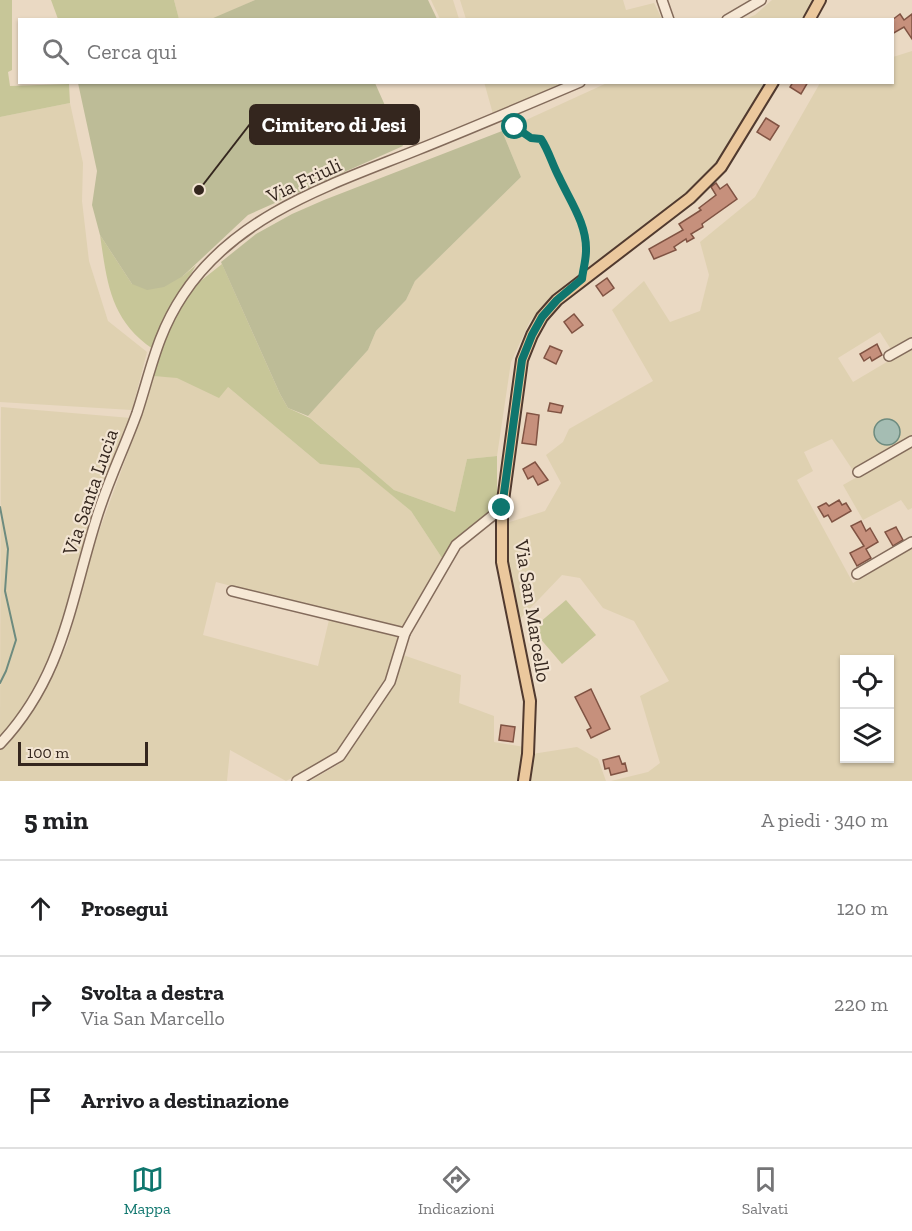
<!DOCTYPE html>
<html lang="it">
<meta charset="utf-8">
<style>
body{margin:0;font-family:"Zilla Slab",serif;background:#f6f6f6;color:#202124}
.controls{position:absolute;right:18px;bottom:18px;display:grid;overflow:hidden;border-radius:0px;box-shadow:0 2px 4px #0004}
.controls button{width:54px;height:54px;display:grid;place-items:center;padding:0;border:0;border-bottom:2px solid #e0e0e0;background:#fff;color:#202124;font:30px sans-serif}
.scale{position:absolute;left:18px;bottom:15px;width:130px;box-sizing:border-box;padding-left:6px;border:3px solid #34261e;border-top:0;font-size:16px;line-height:21px;white-space:nowrap;color:#34261e;-webkit-text-stroke:4px #f2e4d2;paint-order:stroke}
.stop{position:absolute;width:18px;height:18px;margin:-14px;border:4px solid #0f766e;border-radius:50%;background:#fff}
.stop.end{background:#0f766e;border-color:#fff;box-shadow:0 2px 6px #0008}
.list{margin:0;padding:0;list-style:none}
h2{display:flex;justify-content:space-between;align-items:center;height:78px;margin:0;padding:0 24px;font-size:26px}
h2 small{font-size:20px;font-weight:400;color:#757577}
.list li{display:grid;grid-template-columns:39px 1fr auto;gap:18px;align-items:center;box-sizing:border-box;height:96px;padding:0 24px;border-top:2px solid #e0e0e0}
.list b{display:block;font-size:22px;white-space:nowrap}
.list p{margin:0;font-size:20px;white-space:nowrap;color:#757577}
.list em{font-size:20px;font-style:normal;color:#757577}
.icon{flex:none;width:33px;height:33px;fill:none;stroke:currentColor;stroke-width:2;stroke-linecap:round;stroke-linejoin:round}
.map{position:relative;flex:none;width:912px;height:781px;overflow:hidden}
.search{position:absolute;background:#fff;box-shadow:0 2px 4px #0004;left:18px;right:18px;top:18px;height:66px;display:flex;align-items:center;gap:15px;box-sizing:border-box;padding:0 21px;border-radius:0px;color:#757577;font-size:22px}
.sheet{height:366px;background:#fff}
nav{display:flex;justify-content:space-around;align-items:center;box-sizing:border-box;height:84px;border-top:2px solid #e0e0e0;background:#fff;font-size:16px;color:#757577}
nav a{display:grid;justify-items:center;gap:3px}
nav .on{color:#0f766e}
.map>svg:first-child{display:block}
.farmland{fill:#dfd1b1;fill-rule:evenodd}
.green{fill:#c7c698}
.cemetery{fill:#bdbc97}
.water{fill:#a5bdb3;stroke:#6d8b7f;stroke-width:1.5}
.lines{fill:none;stroke-linecap:round;stroke-linejoin:round}
.stream{stroke:#6d8b7f;stroke-width:2}
.building{fill:#c6907c;stroke:#805343;stroke-width:1.5}
.minor-casing{stroke:#836b5b;stroke-width:12}
.major-casing{stroke:#513a2f;stroke-width:14}
.path{stroke:#836b5b;stroke-width:1.5;stroke-dasharray:4.5 3;stroke-linecap:butt}
.minor{stroke:#f6e8d5;stroke-width:9}
.major{stroke:#ebc89d;stroke-width:10}
.route{stroke:#0f766e;stroke-width:8}
.labels{text-anchor:middle;stroke-width:4.5;stroke-linejoin:round;paint-order:stroke}
.street-label{font-size:20px;fill:#34261e;stroke:#f2e4d2}
.leader{fill:none;stroke:#34261e;stroke-width:2}
.callout-dot{fill:#34261e;stroke:#f2e4d2;stroke-width:2}
.callout{fill:#34261e;stroke:#34261e;stroke-width:2}
.callout-label{font-size:21px;text-anchor:middle;font-weight:bold;fill:#fff}
</style>
<div class="map">
<svg width="912" height="781" viewBox="0 0 912 781">
<rect width="100%" height="100%" fill="#ead9c3"/>
<!-- farmland -->
<g class="farmland">
<polygon points="174,0 255,0 211,20 179,19"/>
<polygon points="431,0 453,0 459,19 440,19"/>
<polygon points="460,0 623,0 626,10 654,3 662,19 466,19"/>
<polygon points="772,0 813,0 802,19 745,19 755,15"/>
<path d="M 912,51 L 912,339 L 892,351 L 880,332 L 838,358 L 853,382 L 912,347 L 912,438 L 854,472 L 832,439 L 804,452 L 813,471 L 797,480 L 853,583 L 912,548 L 912,781 L 611,781 L 648,772 L 660,763 L 640,696 L 669,681 L 634,621 L 603,608 L 580,578 L 562,575 L 519,620 L 507,558 L 506,523 L 545,511 L 561,483 L 546,455 L 563,442 L 569,429 L 653,381 L 612,310 L 644,281 L 670,322 L 700,311 L 709,275 L 700,242 L 755,197 L 820,83 L 892,82 L 893,57 ZM 844,660 L 890,660 L 890,758 L 844,758 Z"/>
<polygon points="484,82 568,83 493,114"/>
<polygon points="607,83 765,83 721,157 687,194 565,285 530,321 511,362 497,456 467,459 455,512 394,490 308,416 368,350 376,331 406,300 415,281 521,177 502,131"/>
<polygon points="70,103 83,163 82,201 89,261 108,321 147,352 132,410 0,402 0,117"/>
<polygon points="153,376 175,377 228,387 320,464 359,467 411,511 442,558 401,629 216,582 203,635 318,666 329,620 398,637 387,679 337,755 286,781 230,750 227,781 0,781 0,748 43,690 67,645 94,545 141,417"/>
<polygon points="1,407 131,418 63,625 36,693 0,739"/>
<polygon points="912,446 912,508 908,510 901,500 863,520 843,485"/>
<polygon points="403,655 461,675 459,703 494,716 494,742 524,747 520,781 310,781 339,764 392,685"/>
<polygon points="577,747 598,759 606,781 528,781 532,754"/>
</g>
<!-- green -->
<g class="green">
<polygon points="0,0 12,0 12,70 8,72 10,86 69,84 70,103 0,117"/>
<polygon points="51,0 174,0 179,19 58,19"/>
<path d="M 100,235 L 132,284 L 183,276 L 196,265 L 171,309 L 153,349 C 110,320 107,282 100,235 Z"/>
<polygon points="222,264 280,394 288,408 310,418 394,490 455,512 467,459 497,456 497,509 454,541 442,558 411,511 359,468 320,464 228,387 219,398 177,378 153,376 167,330 193,287"/>
<polygon points="566,600 596,635 562,664 532,629"/>
</g>
<!-- cemetery -->
<g class="cemetery">
<polygon points="255,0 428,0 437,19 211,19"/>
<polygon points="78,83 375,83 403,146 248,215 183,276 164,287 147,290 132,284 100,235 92,205 97,171"/>
<polygon points="502,131 521,177 415,281 406,300 376,331 368,350 308,416 288,408 280,394 221,262 256,234 292,214 324,200"/>
</g>
<!-- water -->
<circle class="water" cx="887" cy="432" r="13"/>
<g class="lines">
<!-- stream -->
<polyline class="stream" points="0,507 8,549 5,591 16,640 6,671 0,683"/>
</g>
<!-- building -->
<g class="building">
<polygon points="900,14 904,20 912,14 912,39 904,27 892,34 892,20"/>
<polygon points="793,82 808,82 801,94 790,87"/>
<polygon points="766,118 779,126 770,140 757,132"/>
<polygon points="716,183 720,189 727,184 737,199 702,224 703,227 691,234 694,238 687,242 686,239 674,247 676,250 654,259 649,249 683,230 679,224 701,210 699,208 716,195 711,187"/>
<polygon points="607,278 614,288 603,296 596,286"/>
<polygon points="574,314 583,325 572,333 564,322"/>
<polygon points="877,344 882,355 872,361 870,357 864,361 860,354"/>
<polygon points="550,346 562,351 556,364 544,358"/>
<polygon points="550,403 563,406 561,413 548,411"/>
<polygon points="527,413 539,415 536,445 522,443"/>
<polygon points="535,462 548,480 538,485 533,476 528,479 523,469"/>
<polygon points="839,500 842,505 846,503 851,511 832,522 828,515 824,517 818,507 826,503 829,506"/>
<polygon points="861,521 866,531 870,528 878,542 866,549 871,558 857,566 850,553 864,546 851,526"/>
<polygon points="896,527 903,540 893,546 885,532"/>
<polygon points="591,689 610,729 591,738 587,730 591,728 575,697"/>
<polygon points="501,725 515,727 513,742 499,740"/>
<polygon points="619,756 622,764 625,763 627,771 611,775 609,768 605,769 603,760"/>
</g>
<g class="lines">
<!-- minor casing -->
<g class="minor-casing">
<g id="minor">
<polyline points="662,0 669,20"/>
<polyline points="727,20 761,0"/>
<polyline points="889,356 912,343"/>
<polyline points="858,472 912,441"/>
<polyline points="857,574 912,542"/>
<polyline points="232,591 405,633 456,545 502,508"/>
<path d="M 0,744 C 63,677 70,603 96,520 C 107,483 124,449 137,413 C 151,370 157,334 183,295 C 236,214 333,184 417,150 C 472,128 526,105 580,82"/>
<polyline points="297,781 340,756 390,682 405,633"/>
</g>
</g>
<!-- major casing -->
<g class="major-casing">
<g id="major">
<polyline points="809,20 820,0"/>
<polyline points="524,781 528,754 530,701 502,562 502,508 522,360 532,335 542,317 557,300 690,198 721,167 773,82"/>
</g>
</g>
<!-- path -->
<path class="path" d="M 511,120 C 518,131 528,138 541,139 C 549,151 552,164 559,177 C 574,207 589,231 584,266"/>
<!-- minor -->
<use href="#minor" class="minor"/>
<!-- major -->
<use href="#major" class="major"/>
</g>
<g class="lines">
<!-- route -->
<path class="route" d="M 502,508 L 522,360 L 532,335 L 542,317 L 557,300 L 582,279 C 583,270 586,260 586,251 C 587,224 570,201 559,177 C 552,164 549,151 541,139 L 531,138 L 515,127"/>
</g>
<g class="labels">
<!-- street labels -->
<g class="street-label">
<text transform="translate(304 180) rotate(-25)" y="7">Via Friuli</text>
<text transform="translate(90 492) rotate(-71)" y="7">Via Santa Lucia</text>
<text transform="translate(533 611) rotate(81)" y="7">Via San Marcello</text>
</g>
</g>
<!-- callouts -->
<path class="leader" d="M199 190L250 124"/>
<circle class="callout-dot" cx="199" cy="190" r="6"/>
<rect class="callout" x="250" y="105" width="169" height="39" rx="6"/>
<g class="callout-label">
<text x="334" y="132">Cimitero di Jesi</text>
</g>
</svg>
<div class="controls">
<button><svg class="icon" aria-label="locate" viewBox="0 0 24 24"><circle cx="12" cy="12" r="6"/><path d="M12 2v4M12 18v4M2 12h4M18 12h4"/></svg></button>
<button><svg class="icon" aria-label="layers" viewBox="0 0 24 24"><path d="M12 4l9 5-9 5-9-5zM3 14l9 5 9-5"/></svg></button>
</div>
<div class="scale">100 m</div>
<div class="stop" style="left:515px;top:127px"></div>
<div class="stop end" style="left:502px;top:508px"></div>
<div class="search"><svg class="icon" aria-label="search" viewBox="0 0 24 24"><circle cx="10" cy="10" r="6"/><path d="M15 15l6 6"/></svg>Cerca qui</div>
</div>
<section class="sheet">
<h2>5 min<small>A piedi · 340 m</small></h2>
<ul class="list">
<li><svg class="icon" aria-label="ahead" viewBox="0 0 24 24"><path d="M12 20V5M6 11l6-6 6 6"/></svg><div><b>Prosegui</b></div><em>120 m</em></li>
<li><svg class="icon" aria-label="right" viewBox="0 0 24 24"><path d="M7 20v-9h11M14 6l5 5-5 5"/></svg><div><b>Svolta a destra</b><p>Via San Marcello</p></div><em>220 m</em></li>
<li><svg class="icon" aria-label="arrive" viewBox="0 0 24 24"><path d="M6 21V4h12l-3 4 3 4H6"/></svg><div><b>Arrivo a destinazione</b></div></li>
</ul>
</section>
<nav>
<a class="on"><svg class="icon" aria-label="map" viewBox="0 0 24 24"><path d="M3 6l6-2 6 2 6-2v14l-6 2-6-2-6 2zM9 4v14M15 6v14"/></svg>Mappa</a>
<a><svg class="icon" aria-label="directions" viewBox="0 0 24 24"><path d="M12 3l9 9-9 9-9-9zM9 14v-3h6M13 9l2 2-2 2"/></svg>Indicazioni</a>
<a><svg class="icon" aria-label="saved" viewBox="0 0 24 24"><path d="M7 4h10v16l-5-4-5 4z"/></svg>Salvati</a>
</nav>
